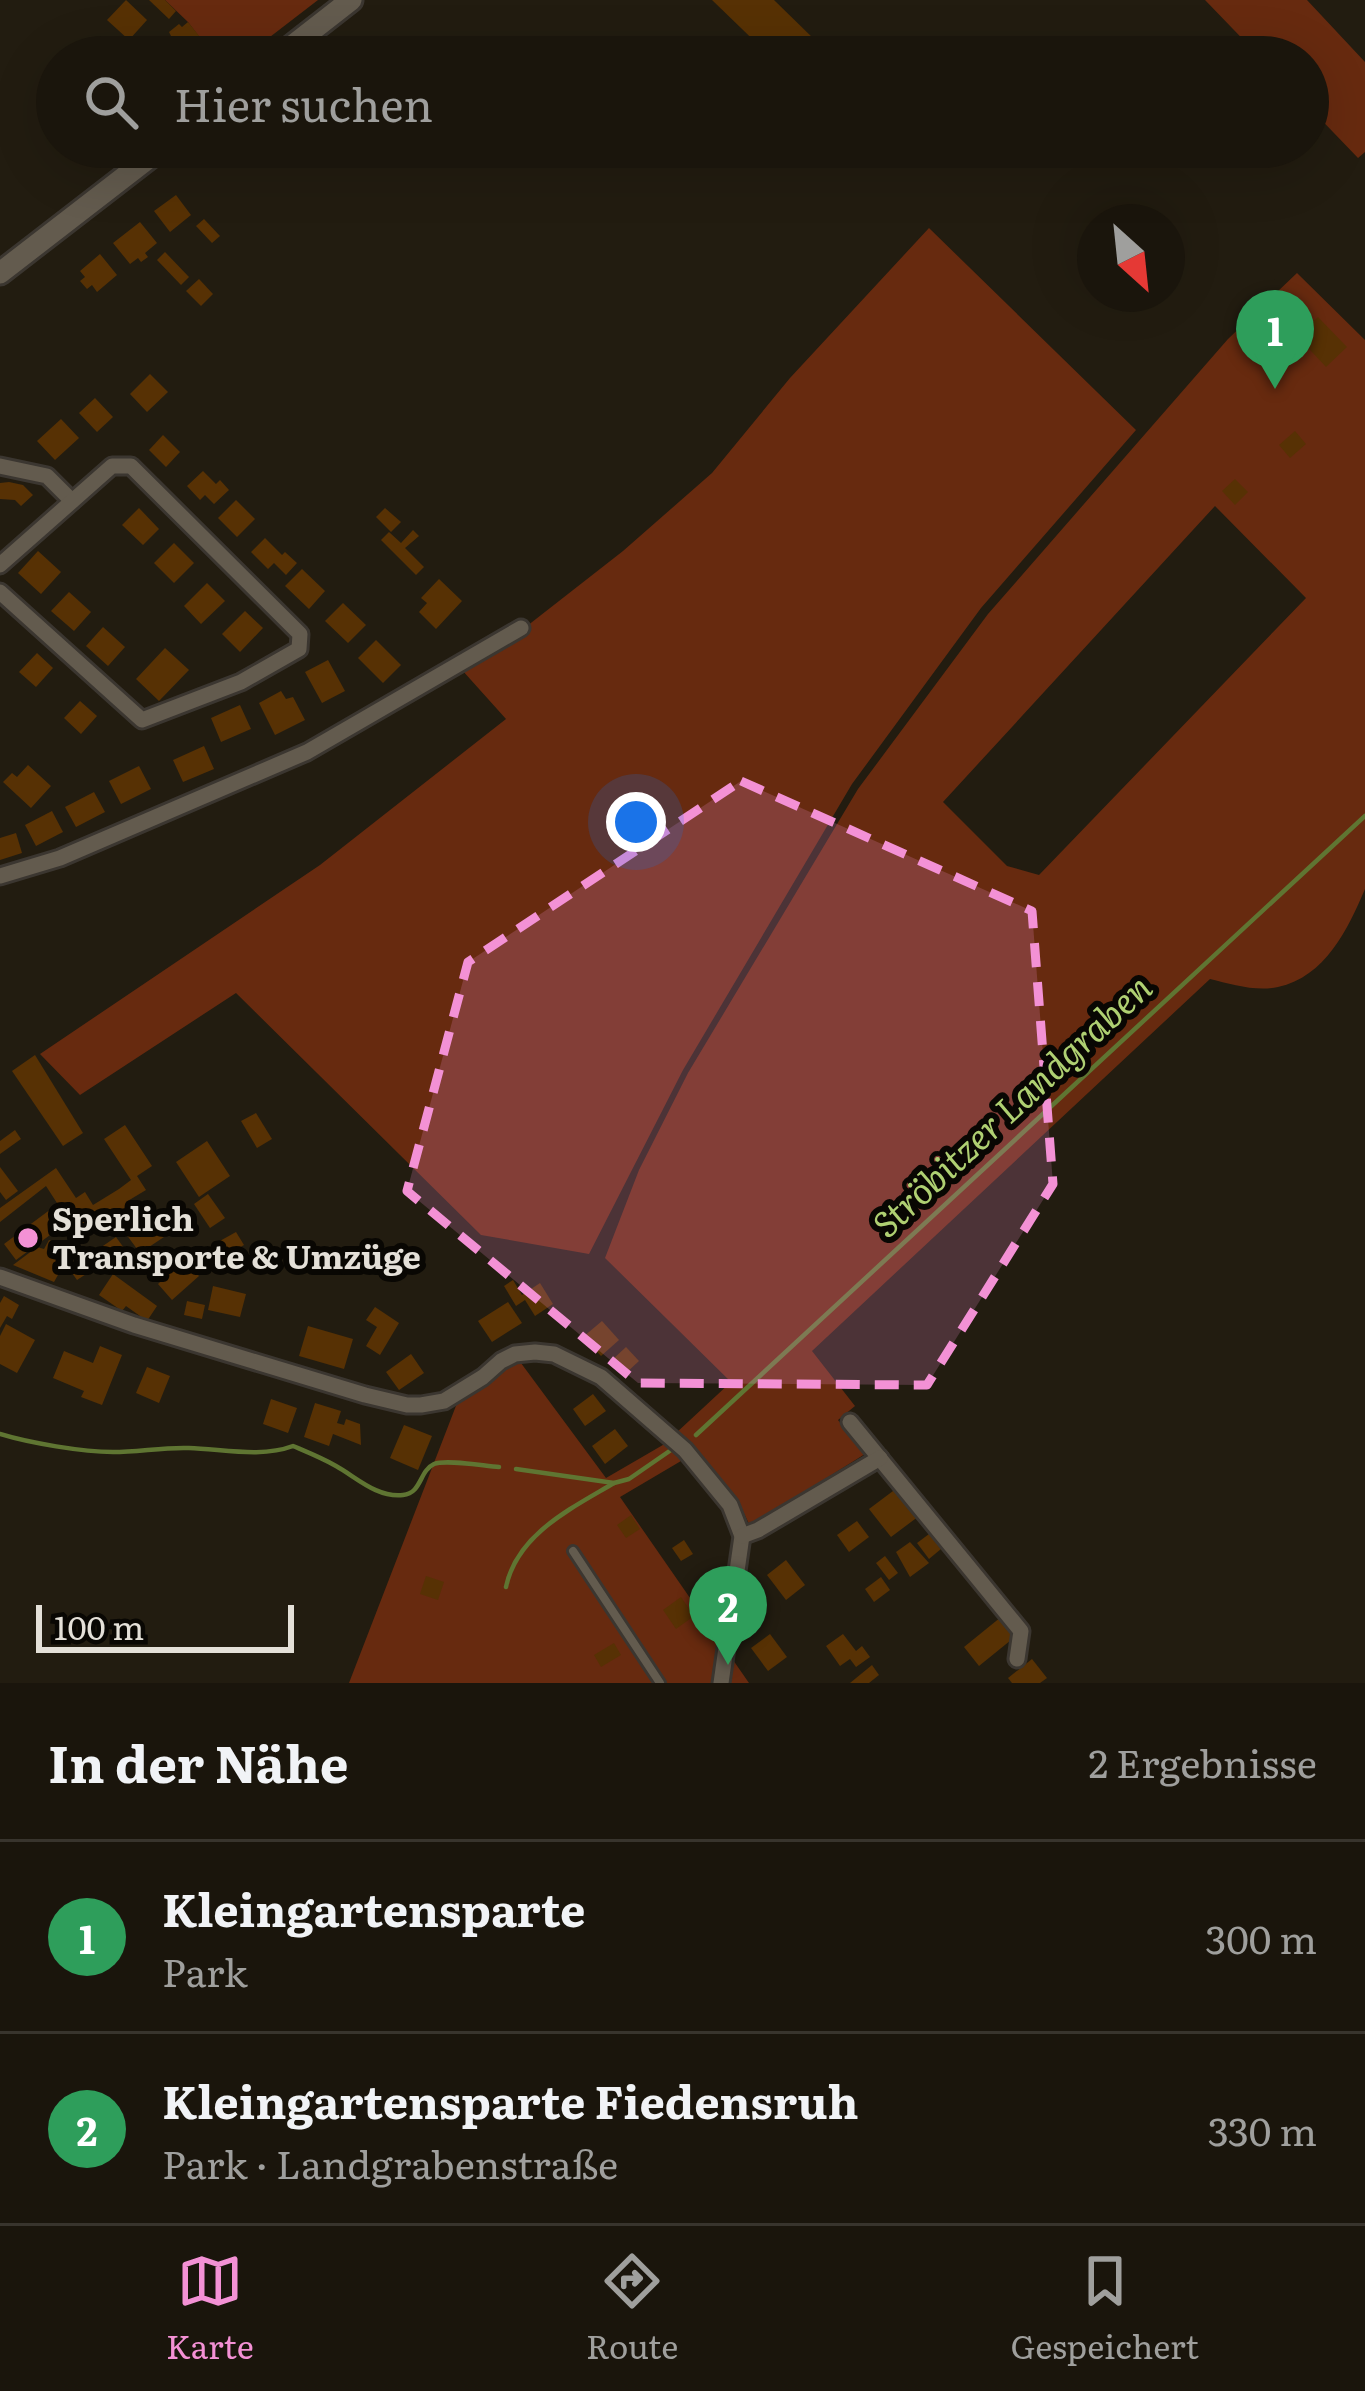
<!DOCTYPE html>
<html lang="de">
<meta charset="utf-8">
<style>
body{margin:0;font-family:Literata,serif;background:#27221a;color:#f1f3f6}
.compass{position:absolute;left:1077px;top:204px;width:108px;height:108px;border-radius:50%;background:#1a150c;box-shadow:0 12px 48px #0002;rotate:153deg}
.scale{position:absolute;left:36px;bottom:30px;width:258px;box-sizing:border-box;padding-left:12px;border:6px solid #e4e0d8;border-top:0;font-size:33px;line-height:42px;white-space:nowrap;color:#e4e0d8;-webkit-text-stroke:9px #090703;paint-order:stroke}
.you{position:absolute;left:636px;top:822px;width:42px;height:42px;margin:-30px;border:9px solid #fff;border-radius:50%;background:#1a73e8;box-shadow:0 0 0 18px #1a73e833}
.badge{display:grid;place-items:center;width:78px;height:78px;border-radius:50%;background:#f391d5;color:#fff;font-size:39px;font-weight:700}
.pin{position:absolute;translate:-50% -99px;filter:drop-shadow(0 3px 6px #0008)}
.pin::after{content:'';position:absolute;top:63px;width:42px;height:36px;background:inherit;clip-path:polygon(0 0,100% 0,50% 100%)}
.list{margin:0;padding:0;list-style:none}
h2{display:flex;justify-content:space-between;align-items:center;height:156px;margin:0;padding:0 48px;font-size:51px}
h2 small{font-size:39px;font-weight:400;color:#9f9f9d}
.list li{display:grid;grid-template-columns:78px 1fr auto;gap:36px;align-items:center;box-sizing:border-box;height:192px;padding:0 48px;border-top:3px solid #38342d}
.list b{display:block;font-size:45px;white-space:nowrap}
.list p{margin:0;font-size:39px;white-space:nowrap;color:#9f9f9d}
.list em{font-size:39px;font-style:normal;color:#9f9f9d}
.icon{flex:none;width:66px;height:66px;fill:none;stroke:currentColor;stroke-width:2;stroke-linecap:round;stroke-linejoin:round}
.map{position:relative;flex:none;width:1365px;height:1683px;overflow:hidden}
.search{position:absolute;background:#1a150c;box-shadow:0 12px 48px #0002;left:36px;right:36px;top:36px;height:132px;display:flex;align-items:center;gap:30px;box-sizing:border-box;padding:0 42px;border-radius:66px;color:#9f9f9d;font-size:45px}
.sheet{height:540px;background:#1a150c}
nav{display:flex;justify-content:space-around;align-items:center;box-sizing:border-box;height:168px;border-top:3px solid #38342d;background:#1a150c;font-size:33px;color:#9f9f9d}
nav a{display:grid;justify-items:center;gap:6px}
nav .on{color:#f391d5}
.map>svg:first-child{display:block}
.green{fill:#672a0f;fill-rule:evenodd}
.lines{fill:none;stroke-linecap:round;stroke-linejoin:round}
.stream{stroke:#5f7532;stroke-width:4.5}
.building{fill:#573104}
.service-casing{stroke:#3b3630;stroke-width:14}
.minor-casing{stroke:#3b3630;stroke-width:21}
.secondary-casing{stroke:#3b3630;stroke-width:27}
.service{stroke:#635b4e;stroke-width:8}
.minor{stroke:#635b4e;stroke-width:15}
.secondary{stroke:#635b4e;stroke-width:21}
.marked{fill:#f391d5;fill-opacity:0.2;stroke:#f391d5;stroke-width:9;stroke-dasharray:24 15;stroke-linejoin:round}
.poi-dot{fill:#f391d5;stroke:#090703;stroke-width:4.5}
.labels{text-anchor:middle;stroke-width:12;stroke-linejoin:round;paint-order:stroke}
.poi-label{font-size:33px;font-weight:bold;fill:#e4e0d8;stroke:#090703;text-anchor:start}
.water-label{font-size:36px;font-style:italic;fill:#afd072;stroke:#090703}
</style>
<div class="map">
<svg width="1365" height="1683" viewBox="0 0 1365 1683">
<rect width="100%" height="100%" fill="#221c10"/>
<!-- green -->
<g class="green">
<polygon points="165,0 318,0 244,57 196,57 207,47 188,22"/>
<polygon points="1205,0 1307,0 1365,62 1365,152 1358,158 1308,106 1308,57 1260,57"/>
<polygon points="929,228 1136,430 981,608 852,784 683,1070 589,1254 481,1235 236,993 80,1095 40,1054 320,865 506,719 462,670 527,626 623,551 712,473 790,378"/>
<path d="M 1297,273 L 1365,340 L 1365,889 C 1348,929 1325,977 1278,987 C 1256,992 1231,984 1210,979 L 812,1351 L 855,1406 L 838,1420 L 865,1454 L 750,1526 L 738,1501 L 675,1434 L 731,1382 L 605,1258 L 639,1170 L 688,1073 L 858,789 L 988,614 L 1228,339 ZM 1215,506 L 1306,598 L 1039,875 L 1007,866 L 943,802 Z"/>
<polygon points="518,1359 606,1478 668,1442 681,1461 620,1497 749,1683 349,1683 459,1398"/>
</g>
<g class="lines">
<!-- stream -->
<g class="stream">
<path d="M 0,1434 C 29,1443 83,1452 113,1452 C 139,1452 163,1447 189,1448 C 223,1449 261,1458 293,1446 C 307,1452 322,1458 336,1466 C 356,1477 377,1498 403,1495 C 422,1493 419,1471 434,1464 C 446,1459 484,1466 499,1467"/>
<polyline points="696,1435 1365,816"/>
<polyline points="516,1469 614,1483 629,1479 671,1450"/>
<path d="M 506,1587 C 517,1534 572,1508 614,1483"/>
</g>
</g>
<!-- building -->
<g class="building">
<polygon points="126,0 147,20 129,40 107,20"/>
<polygon points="149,0 165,0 176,11 169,19"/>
<polygon points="712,0 774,0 816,41 801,57 771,57"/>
<polygon points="188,22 208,47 196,57 176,57 164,42 171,36 169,32 179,24 182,27"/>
<polygon points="176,195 191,215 170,232 154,211"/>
<polygon points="204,219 220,236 212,243 196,226"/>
<polygon points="140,222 157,243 145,253 148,257 141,262 138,258 130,264 113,243"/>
<polygon points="165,252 189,277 181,285 157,260"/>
<polygon points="100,254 117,275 97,292 92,285 87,289 80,281 85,277 80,271"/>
<polygon points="199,279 213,294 201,306 186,291"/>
<polygon points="1318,317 1347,347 1326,367 1297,336"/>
<polygon points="150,374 168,392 147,412 130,394"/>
<polygon points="95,398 113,417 97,432 79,413"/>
<polygon points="61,419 79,438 55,460 37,441"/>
<polygon points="1295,431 1306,444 1290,458 1279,445"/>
<polygon points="163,435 180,452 166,467 149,450"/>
<polygon points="203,471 216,484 220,480 229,490 214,504 205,495 200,500 187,486"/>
<polygon points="1235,479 1248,492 1235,505 1222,491"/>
<polygon points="9,482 23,485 33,495 21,506 15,500 0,499 0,483"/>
<polygon points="236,500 255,519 237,537 218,518"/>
<polygon points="139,508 159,529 143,545 122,525"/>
<polygon points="385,508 401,522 391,532 376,517"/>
<polygon points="413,530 419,536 405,548 424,567 416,575 381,540 389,532 401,543"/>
<polygon points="265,538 282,555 285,552 297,563 286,575 274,563 268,569 251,552"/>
<polygon points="174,543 194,563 174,583 154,563"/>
<polygon points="38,551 61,572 41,594 18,573"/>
<polygon points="302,569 325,591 309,609 285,586"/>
<polygon points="439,579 462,601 436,629 419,612 427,603 421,598"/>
<polygon points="207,583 225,601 201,624 184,606"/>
<polygon points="69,592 91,612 74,631 51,611"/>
<polygon points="343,603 366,625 348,643 325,621"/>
<polygon points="245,611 263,628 240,652 222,634"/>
<polygon points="103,627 125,647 108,666 86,646"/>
<polygon points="376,640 401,665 383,683 358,658"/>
<polygon points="165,648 189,670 159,701 136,679"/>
<polygon points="37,653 53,668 36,687 19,672"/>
<polygon points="328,660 345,691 322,703 305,672"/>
<polygon points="281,691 286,699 293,697 305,720 275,735 259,703"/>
<polygon points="80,701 97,716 81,734 64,718"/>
<polygon points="240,705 251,729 221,742 211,718"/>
<polygon points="204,746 214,769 183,782 173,760"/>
<polygon points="28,765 51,786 31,808 3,782 12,773 17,777"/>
<polygon points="139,766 151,789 121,804 109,781"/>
<polygon points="94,792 105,812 76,827 65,807"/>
<polygon points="52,811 63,832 36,846 25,825"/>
<polygon points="16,833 22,853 0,860 0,838"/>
<polygon points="35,1055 83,1133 63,1146 12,1071"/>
<polygon points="256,1113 272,1139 257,1148 241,1121"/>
<polygon points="125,1125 152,1166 137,1176 146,1190 126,1202 147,1233 172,1216 179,1227 140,1253 109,1211 70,1240 61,1227 16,1260 4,1244 55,1206 68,1223 84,1212 83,1210 68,1220 46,1186 0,1222 0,1208 56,1168 76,1198 85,1192 93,1205 119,1189 131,1180 104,1139"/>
<polygon points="15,1130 21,1139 0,1154 0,1141"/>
<polygon points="207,1141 230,1176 199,1197 176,1162"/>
<polygon points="0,1167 18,1191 6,1200 0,1192"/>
<polygon points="208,1194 225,1218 210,1228 194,1204"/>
<polygon points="236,1232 244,1245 225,1256 218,1242"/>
<polygon points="116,1237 124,1248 105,1262 97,1250"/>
<polygon points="49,1240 59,1244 54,1254 67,1259 54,1282 13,1265 37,1247 44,1249"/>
<polygon points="90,1251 100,1265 77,1280 67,1266"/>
<polygon points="184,1260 199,1276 172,1300 158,1284"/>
<polygon points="113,1274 157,1306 147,1321 126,1306 122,1311 99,1295"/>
<polygon points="513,1280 522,1295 540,1283 553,1304 535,1316 525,1300 516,1306 504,1286"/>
<polygon points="213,1286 246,1294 240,1317 208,1310"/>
<polygon points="4,1296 19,1305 12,1319 7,1316 0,1328 0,1303"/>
<polygon points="187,1301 205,1305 202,1319 184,1315"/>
<polygon points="508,1302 522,1323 492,1342 478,1321"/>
<polygon points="375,1307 399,1323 380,1355 366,1346 377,1327 366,1320"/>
<polygon points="602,1321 619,1340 601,1356 583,1337"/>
<polygon points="6,1324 35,1340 17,1373 0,1364 0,1336"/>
<polygon points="308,1326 353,1339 344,1369 299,1356"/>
<polygon points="100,1346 122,1355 102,1405 81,1397 84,1391 53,1378 64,1351 93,1363"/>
<polygon points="626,1347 639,1361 625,1374 612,1360"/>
<polygon points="411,1354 424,1373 399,1390 386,1372"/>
<polygon points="147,1367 170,1376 159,1403 136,1393"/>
<polygon points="593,1394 606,1411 585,1426 573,1409"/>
<polygon points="271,1399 297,1408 288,1433 263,1424"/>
<polygon points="315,1403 341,1411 337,1423 344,1425 346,1419 360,1424 361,1445 333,1434 329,1446 304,1437"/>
<polygon points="404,1425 432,1436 418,1470 390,1458"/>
<polygon points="615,1429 628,1446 605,1464 592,1446"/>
<polygon points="897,1488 919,1516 891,1537 869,1509"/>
<polygon points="631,1515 640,1529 626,1538 617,1525"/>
<polygon points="857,1521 869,1537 849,1552 837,1535"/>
<polygon points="929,1534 941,1549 929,1559 917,1543"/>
<polygon points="684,1540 693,1554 681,1561 672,1548"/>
<polygon points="910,1542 929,1563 910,1577 896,1552"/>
<polygon points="885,1556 898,1573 889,1580 876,1563"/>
<polygon points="786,1560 805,1585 786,1600 767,1575"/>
<polygon points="426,1576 444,1582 438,1600 420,1594"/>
<polygon points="881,1577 890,1590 874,1602 865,1589"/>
<polygon points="681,1597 694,1616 676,1629 663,1610"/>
<polygon points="1001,1617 1016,1636 979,1666 964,1647"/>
<polygon points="770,1634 787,1657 768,1671 751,1648"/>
<polygon points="843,1634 856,1651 862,1646 870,1657 856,1667 850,1659 840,1666 826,1646"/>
<polygon points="614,1643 621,1655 601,1667 594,1655"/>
<polygon points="1032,1659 1047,1678 1040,1683 1012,1683 1008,1678"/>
<polygon points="872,1665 879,1675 869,1683 850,1683"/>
</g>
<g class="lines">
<!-- service casing -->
<g class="service-casing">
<polyline id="service" points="573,1551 660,1683"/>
</g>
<!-- minor casing -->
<g class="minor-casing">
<g id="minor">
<polyline points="0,466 47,476 72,501"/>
<polyline points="0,565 112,466 131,466 300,634 299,649 241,682 142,720 0,592"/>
<polyline points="0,876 60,858 307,752 521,628"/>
<polyline points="0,1277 134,1325 365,1395 407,1405 421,1405 444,1401 483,1377 501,1361 515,1354 535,1352 554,1354 601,1377 685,1450 730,1505 742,1536 721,1683"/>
<polyline points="850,1422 1021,1631 1017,1659"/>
<polyline points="742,1536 758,1530 880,1458"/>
</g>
</g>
<!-- secondary casing -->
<g class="secondary-casing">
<g id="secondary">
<polyline points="278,57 351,0"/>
<polyline points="0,273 163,147"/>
</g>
</g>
<!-- service -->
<use href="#service" class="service"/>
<!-- minor -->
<use href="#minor" class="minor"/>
<!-- secondary -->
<use href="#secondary" class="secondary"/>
</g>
<!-- marked area -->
<path class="marked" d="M 741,781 L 1032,911 L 1053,1184 L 927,1385 L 638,1383 L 407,1191 L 468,962 Z"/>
<!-- markers -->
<circle class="poi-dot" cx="28" cy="1238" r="12"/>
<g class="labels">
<!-- poi labels -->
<g class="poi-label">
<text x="52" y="1231">Sperlich<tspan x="52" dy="38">Transporte &amp; Umzüge</tspan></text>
</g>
<!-- water labels -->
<g class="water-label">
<text transform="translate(1012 1106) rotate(-43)" y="13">Ströbitzer Landgraben</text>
</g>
</g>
</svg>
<svg class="compass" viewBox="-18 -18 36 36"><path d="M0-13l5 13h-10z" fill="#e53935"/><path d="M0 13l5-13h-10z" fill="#9f9f9d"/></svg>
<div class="scale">100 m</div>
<div class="you"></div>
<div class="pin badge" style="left:1275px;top:389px;background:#2e9e5b">1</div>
<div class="pin badge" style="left:728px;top:1665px;background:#2e9e5b">2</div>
<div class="search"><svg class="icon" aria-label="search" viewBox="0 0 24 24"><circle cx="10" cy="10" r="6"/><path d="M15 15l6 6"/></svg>Hier suchen</div>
</div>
<section class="sheet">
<h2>In der Nähe<small>2 Ergebnisse</small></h2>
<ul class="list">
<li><span class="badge" style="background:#2e9e5b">1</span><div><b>Kleingartensparte</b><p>Park</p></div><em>300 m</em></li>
<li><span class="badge" style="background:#2e9e5b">2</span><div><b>Kleingartensparte Fiedensruh</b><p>Park · Landgrabenstraße</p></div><em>330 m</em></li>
</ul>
</section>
<nav>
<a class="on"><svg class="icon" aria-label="map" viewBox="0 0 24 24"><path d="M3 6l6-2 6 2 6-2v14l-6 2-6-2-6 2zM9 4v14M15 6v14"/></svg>Karte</a>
<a><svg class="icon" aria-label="directions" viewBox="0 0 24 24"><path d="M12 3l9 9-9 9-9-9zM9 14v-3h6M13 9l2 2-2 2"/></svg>Route</a>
<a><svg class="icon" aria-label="saved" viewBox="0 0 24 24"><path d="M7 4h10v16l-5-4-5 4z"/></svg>Gespeichert</a>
</nav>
